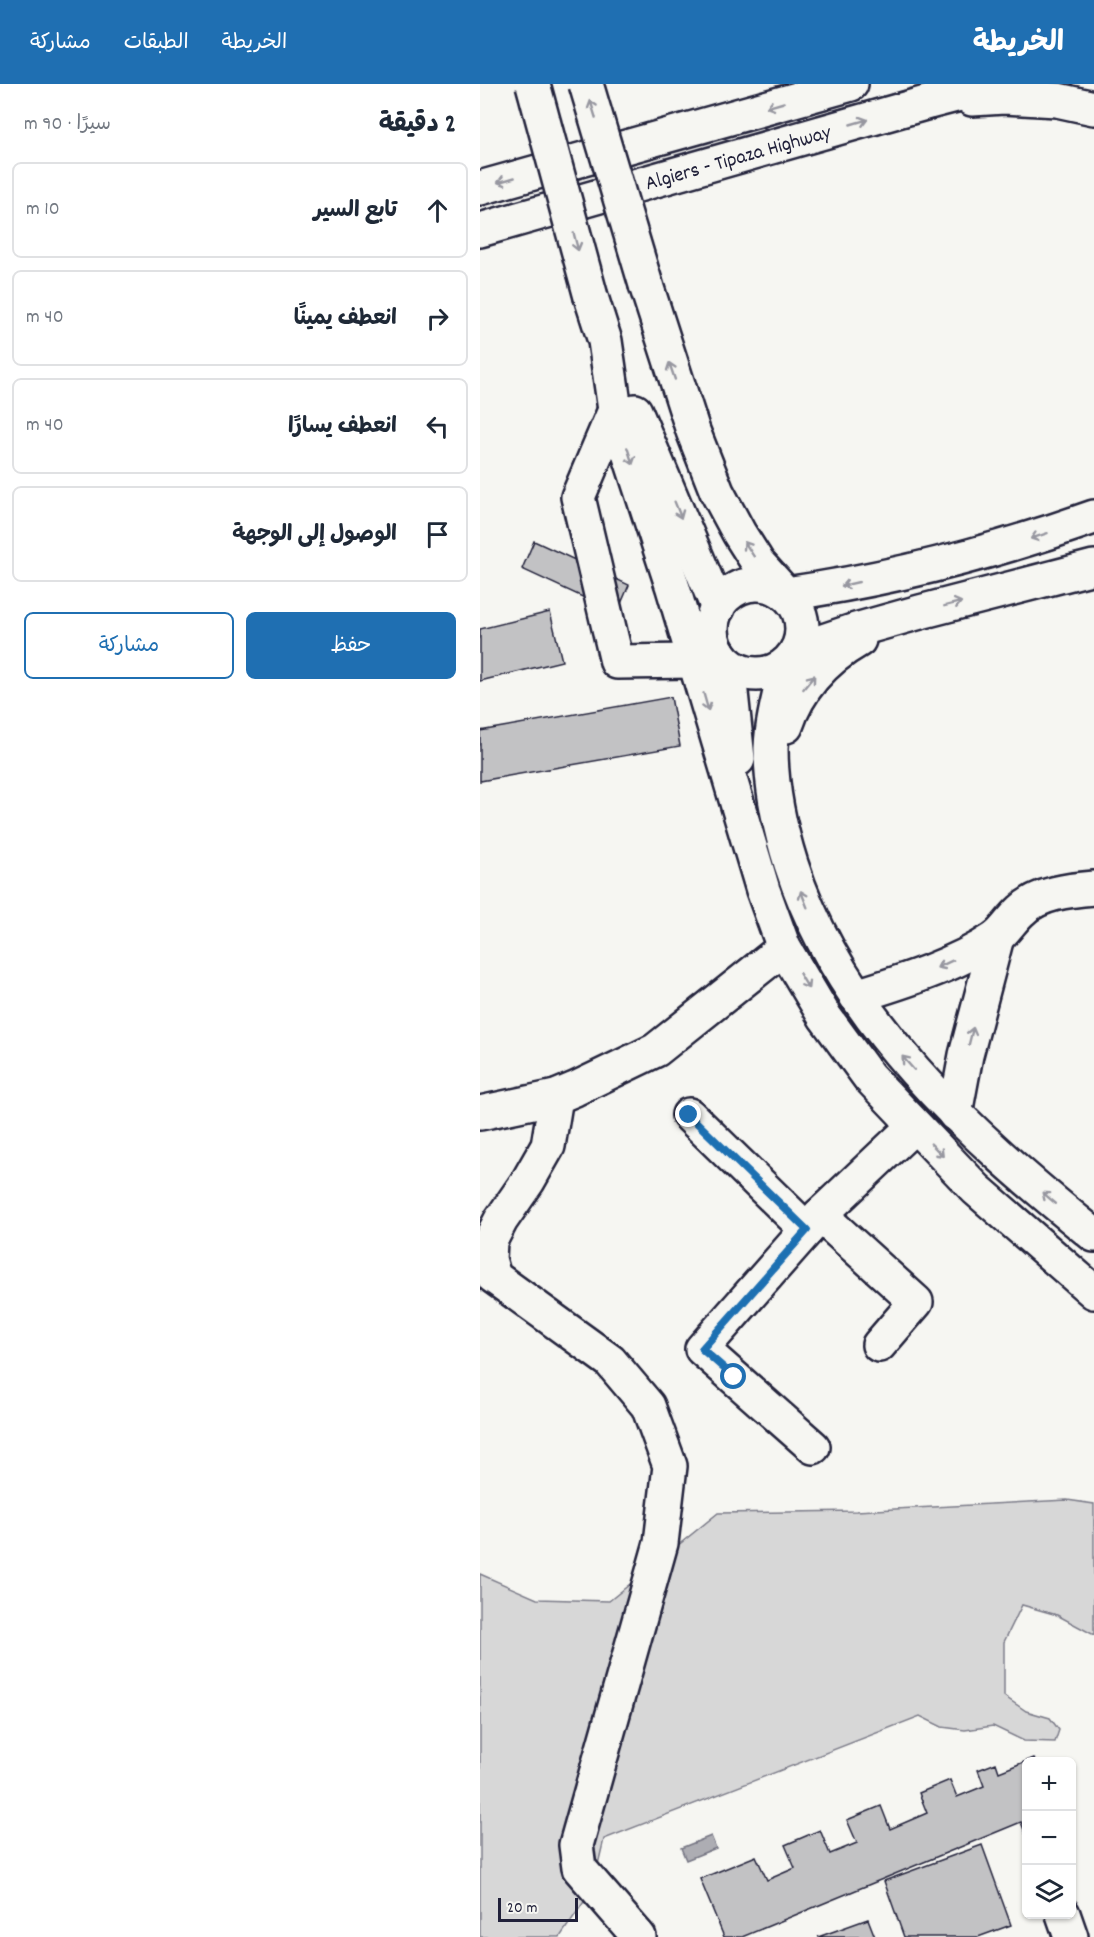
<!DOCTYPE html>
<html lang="ar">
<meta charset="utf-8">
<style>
body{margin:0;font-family:Dekko,"Playpen Sans Arabic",sans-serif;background:#f2f2f3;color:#1f2937;direction:rtl}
.controls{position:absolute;right:18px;bottom:18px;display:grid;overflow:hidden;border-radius:9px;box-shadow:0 2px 4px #0004}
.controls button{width:54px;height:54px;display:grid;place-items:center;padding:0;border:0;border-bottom:2px solid #e0e1e3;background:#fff;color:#1f2937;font:30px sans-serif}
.scale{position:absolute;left:18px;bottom:15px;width:80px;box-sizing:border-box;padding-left:6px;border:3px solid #22223b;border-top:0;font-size:16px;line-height:21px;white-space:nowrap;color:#22223b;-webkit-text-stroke:4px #f6f6f2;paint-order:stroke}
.stop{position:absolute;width:18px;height:18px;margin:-14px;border:4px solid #1f6fb2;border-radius:50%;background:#fff}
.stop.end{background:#1f6fb2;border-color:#fff;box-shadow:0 2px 6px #0008}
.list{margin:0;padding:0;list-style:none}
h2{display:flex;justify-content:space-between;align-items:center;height:78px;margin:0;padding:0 24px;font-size:26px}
h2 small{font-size:20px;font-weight:400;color:#747a83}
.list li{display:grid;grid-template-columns:39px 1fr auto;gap:18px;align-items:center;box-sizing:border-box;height:96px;margin:0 12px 12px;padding:0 12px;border:2px solid #e0e1e3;border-radius:9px}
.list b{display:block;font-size:22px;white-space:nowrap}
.list em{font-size:20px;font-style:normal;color:#747a83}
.actions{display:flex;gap:12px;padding:18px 24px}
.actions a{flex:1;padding:14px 0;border:2px solid #1f6fb2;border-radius:9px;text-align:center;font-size:21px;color:#1f6fb2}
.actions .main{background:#1f6fb2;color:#fff}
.icon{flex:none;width:33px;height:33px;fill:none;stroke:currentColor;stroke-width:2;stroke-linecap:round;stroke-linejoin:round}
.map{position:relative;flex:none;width:614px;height:1853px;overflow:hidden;direction:ltr}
header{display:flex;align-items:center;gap:36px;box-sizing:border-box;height:84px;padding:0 30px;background:#1f6fb2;color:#fff}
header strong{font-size:28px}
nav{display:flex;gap:33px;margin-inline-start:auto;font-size:21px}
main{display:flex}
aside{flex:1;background:#fff}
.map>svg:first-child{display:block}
.green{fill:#d7d7d7;stroke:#7c7c89;stroke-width:1.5}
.water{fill:#adadb3;stroke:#757583;stroke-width:1.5}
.building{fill:#c2c2c4;stroke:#22223b;stroke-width:1.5}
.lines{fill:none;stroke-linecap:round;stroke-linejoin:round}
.minor-casing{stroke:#22223b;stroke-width:38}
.highway-casing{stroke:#22223b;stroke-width:38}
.minor{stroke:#f6f6f2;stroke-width:33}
.highway{stroke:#f6f6f2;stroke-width:33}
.highway-bridge-casing{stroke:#22223b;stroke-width:38;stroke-linecap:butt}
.highway-bridge{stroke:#f6f6f2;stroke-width:33}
.oneway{stroke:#9797a0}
.route{stroke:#1f6fb2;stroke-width:8}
.labels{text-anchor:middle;stroke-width:6;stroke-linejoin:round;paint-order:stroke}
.street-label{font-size:21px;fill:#22223b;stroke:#f6f6f2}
</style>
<header>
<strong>الخريطة</strong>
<nav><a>الخريطة</a><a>الطبقات</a><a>مشاركة</a></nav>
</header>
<main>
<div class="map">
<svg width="614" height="1853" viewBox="0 0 614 1853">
<rect width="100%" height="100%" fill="#f6f6f2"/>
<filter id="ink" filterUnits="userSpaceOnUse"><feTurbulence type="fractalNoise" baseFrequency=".0167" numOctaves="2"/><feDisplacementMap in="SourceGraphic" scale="12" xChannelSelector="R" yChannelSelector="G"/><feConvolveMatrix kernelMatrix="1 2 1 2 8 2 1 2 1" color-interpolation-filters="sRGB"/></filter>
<g filter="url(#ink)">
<!-- green -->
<polygon class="green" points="587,1416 614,1420 614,1551 577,1531 542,1521 524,1558 524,1612 546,1627 570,1634 579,1646 575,1658 544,1657 513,1642 485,1646 462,1643 440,1632 124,1755 112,1806 80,1853 0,1853 0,1490 57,1515 129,1517 238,1429 376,1427"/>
<!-- water -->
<polygon class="water" points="231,1752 236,1764 206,1776 201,1764"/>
<!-- building -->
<g class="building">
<polygon points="54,457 149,501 137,529 42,485"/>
<polygon points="70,528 82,577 0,597 0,545"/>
<polygon points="191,613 200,662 0,697 0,647"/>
<polygon points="554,1674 556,1678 546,1678 546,1751 541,1738 262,1853 244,1853 220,1795 276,1772 287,1796 315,1784 305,1761 340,1746 350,1770 377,1759 367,1736 401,1722 410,1745 447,1729 439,1709 470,1696 477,1713 504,1702 498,1686 516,1679 519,1688"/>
<polygon points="502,1761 531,1841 498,1853 424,1853 404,1797"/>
<polygon points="388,1835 395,1853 338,1853"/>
</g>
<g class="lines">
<!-- minor casing -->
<g class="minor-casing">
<g id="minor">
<polyline points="135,326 98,413 137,578 214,577"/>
<path d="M 376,912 C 422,898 476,881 516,854 C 525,847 532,835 541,827 C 559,809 590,806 614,804"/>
<polyline points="76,1013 68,1062 48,1097 21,1136 10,1157 9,1175 14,1193 130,1277 168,1322 190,1382 181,1459 96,1761 99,1784 159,1853"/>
<polyline points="0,1029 76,1013 95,1005 176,966 304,864"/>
<polyline points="475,1030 486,971 517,853"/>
<polyline points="209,1031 327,1146"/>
<polyline points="340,1131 436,1218 399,1261"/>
<polyline points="333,1363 222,1265 340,1131 434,1042"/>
<polyline points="583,1830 591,1853"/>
</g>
</g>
<!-- highway casing -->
<g class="highway-casing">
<g id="highway">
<polyline points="492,15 524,13 577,16 614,24"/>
<polyline points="0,104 371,0"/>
<path id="s1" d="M 0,146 L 449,18 L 518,0"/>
<path d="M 166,201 L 213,347 L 237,408 L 259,449 L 278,479 L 306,510 C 411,495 515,468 614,433"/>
<polyline points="111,213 125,257 135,326 193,504 283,806 304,864 345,933 389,993 496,1105 614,1208"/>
<polyline points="155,327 238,524"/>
<circle cx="277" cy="545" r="45"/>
<polyline points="317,566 376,546 440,528 614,483"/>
<polyline points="239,569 250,599 258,675"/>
<path d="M 307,579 C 301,606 292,636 291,664 C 291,704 299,742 311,780 C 361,936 490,1051 614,1151"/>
<path d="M 306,642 C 319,603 344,576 379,556"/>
</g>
</g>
<!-- minor -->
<use href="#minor" class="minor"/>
<!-- highway -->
<use href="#highway" class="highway"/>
<!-- highway-bridge casing -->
<g class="highway-bridge-casing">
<g id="highway-bridge">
<polyline points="53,0 111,213"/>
<polyline points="106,0 166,201"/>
</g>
</g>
<!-- highway-bridge -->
<use href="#highway-bridge" class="highway-bridge"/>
</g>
<!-- one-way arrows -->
<defs><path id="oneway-shaft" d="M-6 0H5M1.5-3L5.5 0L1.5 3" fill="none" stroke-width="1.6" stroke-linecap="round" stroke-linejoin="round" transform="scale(1.5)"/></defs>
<g class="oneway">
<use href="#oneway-shaft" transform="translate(295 21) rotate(164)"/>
<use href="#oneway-shaft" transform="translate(113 25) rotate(-107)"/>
<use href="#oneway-shaft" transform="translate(379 38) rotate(-16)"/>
<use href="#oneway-shaft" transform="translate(26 96) rotate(164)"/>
<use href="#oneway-shaft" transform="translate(96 158) rotate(75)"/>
<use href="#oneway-shaft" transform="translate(192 287) rotate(-109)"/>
<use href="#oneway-shaft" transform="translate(150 372) rotate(72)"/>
<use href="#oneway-shaft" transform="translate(198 426) rotate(68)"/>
<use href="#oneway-shaft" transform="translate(559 452) rotate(162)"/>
<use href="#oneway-shaft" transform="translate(269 465) rotate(-123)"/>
<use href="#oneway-shaft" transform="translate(370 500) rotate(167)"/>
<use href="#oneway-shaft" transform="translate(473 520) rotate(-14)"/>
<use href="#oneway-shaft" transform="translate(329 598) rotate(-51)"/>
<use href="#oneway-shaft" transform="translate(226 618) rotate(74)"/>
<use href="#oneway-shaft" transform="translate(324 815) rotate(-112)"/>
<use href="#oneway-shaft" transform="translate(465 880) rotate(155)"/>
<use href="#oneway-shaft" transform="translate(324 897) rotate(59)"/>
<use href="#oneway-shaft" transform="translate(491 952) rotate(-76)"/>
<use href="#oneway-shaft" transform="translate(428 979) rotate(-131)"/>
<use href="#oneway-shaft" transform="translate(457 1066) rotate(46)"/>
<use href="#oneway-shaft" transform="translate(569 1114) rotate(-140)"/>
</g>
</g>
<g class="lines" filter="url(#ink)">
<!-- route -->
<polyline class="route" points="209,1031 327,1146 222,1265 254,1293"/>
</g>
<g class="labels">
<!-- street labels -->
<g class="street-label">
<text dy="7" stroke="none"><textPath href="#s1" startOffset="268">Algiers - Tipaza Highway</textPath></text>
</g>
</g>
</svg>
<div class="controls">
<button>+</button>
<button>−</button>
<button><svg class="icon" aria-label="layers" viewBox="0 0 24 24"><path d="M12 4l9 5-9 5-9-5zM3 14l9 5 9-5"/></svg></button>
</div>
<div class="scale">20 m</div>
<div class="stop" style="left:254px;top:1293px"></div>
<div class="stop end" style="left:209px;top:1031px"></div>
</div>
<aside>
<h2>2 دقيقة<small>سيرًا · 90 m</small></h2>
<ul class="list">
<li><svg class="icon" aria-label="ahead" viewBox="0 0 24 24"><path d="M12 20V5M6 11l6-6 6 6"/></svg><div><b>تابع السير</b></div><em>10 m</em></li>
<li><svg class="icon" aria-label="right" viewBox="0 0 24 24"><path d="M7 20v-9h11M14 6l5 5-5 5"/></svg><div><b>انعطف يمينًا</b></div><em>40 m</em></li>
<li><svg class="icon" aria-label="left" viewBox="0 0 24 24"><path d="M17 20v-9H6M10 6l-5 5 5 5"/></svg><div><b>انعطف يسارًا</b></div><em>40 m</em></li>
<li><svg class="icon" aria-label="arrive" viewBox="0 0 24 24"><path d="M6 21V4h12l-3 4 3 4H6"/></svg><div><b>الوصول إلى الوجهة</b></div></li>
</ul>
<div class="actions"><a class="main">حفظ</a><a>مشاركة</a></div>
</aside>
</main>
